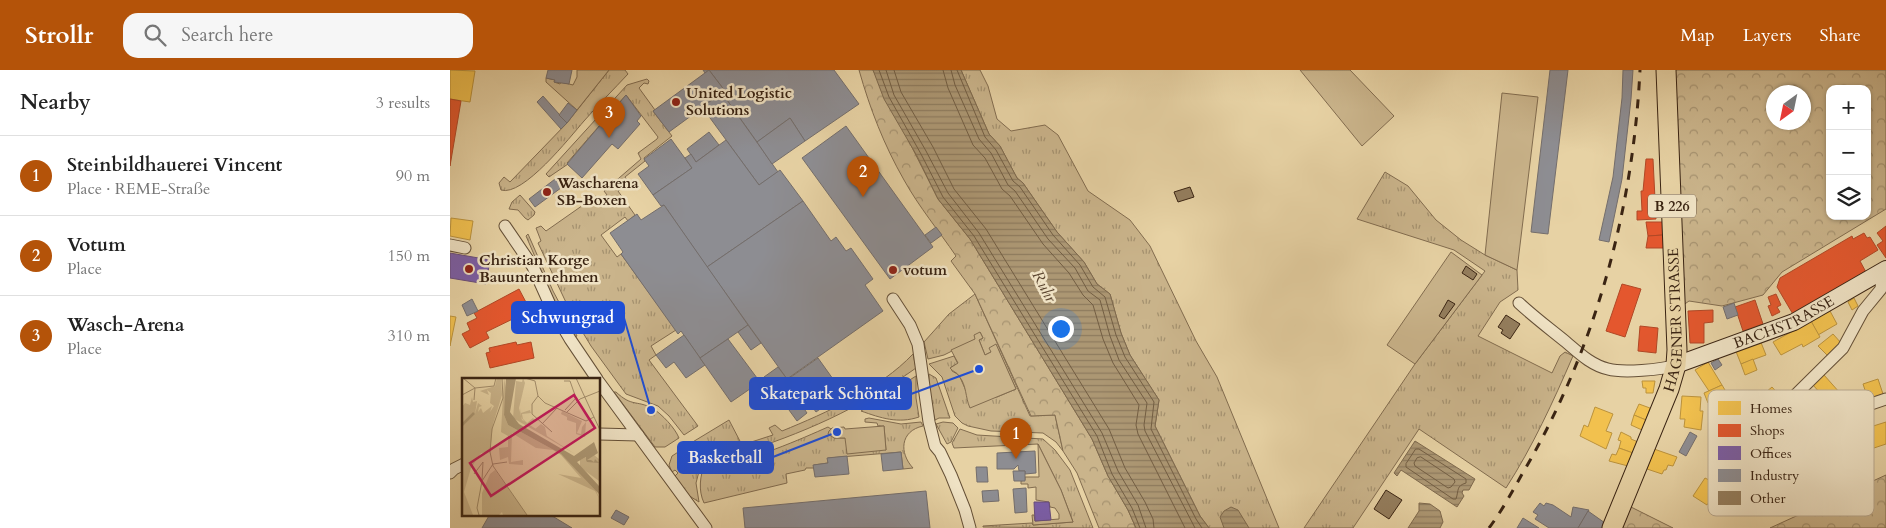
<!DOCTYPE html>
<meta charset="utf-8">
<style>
body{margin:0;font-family:Cardo,serif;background:#f6f6f6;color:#222}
.controls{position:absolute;right:15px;top:15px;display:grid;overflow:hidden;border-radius:10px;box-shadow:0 1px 4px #0004}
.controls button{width:45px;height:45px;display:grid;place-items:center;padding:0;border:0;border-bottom:1px solid #e0e0e0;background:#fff;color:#222;font:25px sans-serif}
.compass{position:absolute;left:1316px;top:15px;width:45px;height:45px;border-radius:50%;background:#fff;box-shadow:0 1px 4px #0004;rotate:213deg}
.you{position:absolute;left:610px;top:258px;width:18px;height:18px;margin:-12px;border:4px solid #fff;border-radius:50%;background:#1a73e8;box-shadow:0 0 0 8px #1a73e833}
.badge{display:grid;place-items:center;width:32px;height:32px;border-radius:50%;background:#b45309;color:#fff;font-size:16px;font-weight:700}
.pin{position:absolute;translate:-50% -41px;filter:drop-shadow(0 1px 2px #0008)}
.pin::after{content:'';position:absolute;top:26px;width:18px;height:15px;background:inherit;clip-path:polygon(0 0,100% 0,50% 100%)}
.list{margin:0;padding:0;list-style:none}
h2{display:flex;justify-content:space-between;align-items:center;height:65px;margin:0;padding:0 20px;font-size:21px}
h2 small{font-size:16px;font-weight:400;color:#767676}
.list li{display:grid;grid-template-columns:32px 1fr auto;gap:15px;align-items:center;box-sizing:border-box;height:80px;padding:0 20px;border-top:1px solid #e0e0e0}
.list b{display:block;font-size:19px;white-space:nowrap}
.list p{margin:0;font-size:16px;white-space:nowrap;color:#767676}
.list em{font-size:16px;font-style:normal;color:#767676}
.icon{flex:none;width:28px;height:28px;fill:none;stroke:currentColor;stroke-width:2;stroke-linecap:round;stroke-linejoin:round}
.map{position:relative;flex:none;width:1436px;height:458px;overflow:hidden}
header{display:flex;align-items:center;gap:30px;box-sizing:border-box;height:70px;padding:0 25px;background:#b45309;color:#fff}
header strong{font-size:24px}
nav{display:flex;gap:28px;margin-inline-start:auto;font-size:18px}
.search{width:350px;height:45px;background:#f6f6f6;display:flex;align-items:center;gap:12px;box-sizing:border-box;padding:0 18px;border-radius:15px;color:#767676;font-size:19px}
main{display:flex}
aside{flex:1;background:#fff}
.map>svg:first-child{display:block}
.grass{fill:url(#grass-tufts);stroke:#826c4f}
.forest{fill:url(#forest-crowns);stroke:#826c4f;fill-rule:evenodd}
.garden{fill:#cab48b;stroke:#826c4f}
.water{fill:url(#water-rules);stroke:#7e694d}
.homes{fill:#f2c14e;stroke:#bb923c}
.shops{fill:#e4572e;stroke:#b14826}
.offices{fill:#7b5ea7;stroke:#684d7b}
.industry{fill:#8d8d92;stroke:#746e6c}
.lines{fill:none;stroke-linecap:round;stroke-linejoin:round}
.shore{stroke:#735e43;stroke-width:1}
.building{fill:#947e5e;stroke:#3a2413}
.street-casing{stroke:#655037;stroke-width:13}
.secondary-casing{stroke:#3a2413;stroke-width:18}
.primary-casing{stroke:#3a2413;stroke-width:21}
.street{stroke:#efe2c4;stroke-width:11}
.secondary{stroke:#efe2c4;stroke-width:16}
.primary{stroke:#e7d2a4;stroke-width:19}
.rail{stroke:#3a2413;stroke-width:3;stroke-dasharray:9 9;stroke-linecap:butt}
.poi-dot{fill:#8f2418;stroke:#efe2c4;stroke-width:2}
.labels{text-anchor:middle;stroke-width:5;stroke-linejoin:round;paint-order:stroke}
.shield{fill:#efe2c4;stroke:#705d48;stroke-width:1}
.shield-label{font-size:14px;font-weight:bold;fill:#3a2413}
.poi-label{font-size:15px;font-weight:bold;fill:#3a2413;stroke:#efe2c4;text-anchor:start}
.street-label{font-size:15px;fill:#3a2413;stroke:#efe2c4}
.water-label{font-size:16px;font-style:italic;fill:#5c4630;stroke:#efe2c4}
.inset-river{fill:none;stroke:#ac9773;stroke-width:2.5}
.inset-road{fill:none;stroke:#a28c6a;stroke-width:1}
.view{fill:#c2185b;fill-opacity:0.15;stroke:#c2185b;stroke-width:2.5}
.inset-edge{fill:none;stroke:#3a2413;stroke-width:2.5}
.key{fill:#efe2c4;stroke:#b9a98f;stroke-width:1}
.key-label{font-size:14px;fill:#3a2413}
.leader{fill:none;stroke:#1d4ed8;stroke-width:2}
.callout-dot{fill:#1d4ed8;stroke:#efe2c4;stroke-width:2}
.callout{fill:#1d4ed8;stroke:#1d4ed8;stroke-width:2}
.callout-label{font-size:16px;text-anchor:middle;font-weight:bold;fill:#fff}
</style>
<header>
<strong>Strollr</strong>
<div class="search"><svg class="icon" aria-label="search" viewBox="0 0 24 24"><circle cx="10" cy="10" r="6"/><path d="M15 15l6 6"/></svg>Search here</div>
<nav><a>Map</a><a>Layers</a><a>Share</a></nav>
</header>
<main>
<aside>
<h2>Nearby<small>3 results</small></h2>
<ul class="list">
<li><span class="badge">1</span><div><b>Steinbildhauerei Vincent</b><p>Place · REME-Straße</p></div><em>90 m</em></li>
<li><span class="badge">2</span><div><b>Votum</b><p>Place</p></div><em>150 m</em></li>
<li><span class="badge">3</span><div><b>Wasch-Arena</b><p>Place</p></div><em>310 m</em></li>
</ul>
</aside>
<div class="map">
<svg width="1436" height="458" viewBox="0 0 1436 458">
<defs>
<pattern id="grass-tufts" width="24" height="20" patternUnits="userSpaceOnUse" patternTransform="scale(1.25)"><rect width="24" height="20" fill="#cab48b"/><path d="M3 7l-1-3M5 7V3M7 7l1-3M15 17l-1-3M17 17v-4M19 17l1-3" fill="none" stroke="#a59270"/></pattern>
<pattern id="forest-crowns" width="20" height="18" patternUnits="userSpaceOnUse" patternTransform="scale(1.25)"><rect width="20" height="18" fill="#cab48b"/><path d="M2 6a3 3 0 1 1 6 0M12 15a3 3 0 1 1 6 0" fill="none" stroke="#a59270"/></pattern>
<pattern id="water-rules" width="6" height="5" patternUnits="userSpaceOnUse" patternTransform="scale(1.25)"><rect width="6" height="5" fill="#ac9773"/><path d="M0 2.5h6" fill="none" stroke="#8d7b5d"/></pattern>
</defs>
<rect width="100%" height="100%" fill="#e7d2a4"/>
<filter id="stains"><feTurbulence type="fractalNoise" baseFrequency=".004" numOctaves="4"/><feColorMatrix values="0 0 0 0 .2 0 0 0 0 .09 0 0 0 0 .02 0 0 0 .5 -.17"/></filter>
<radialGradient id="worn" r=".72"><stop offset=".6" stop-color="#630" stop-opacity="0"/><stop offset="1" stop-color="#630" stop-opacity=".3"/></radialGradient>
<!-- grass -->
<g class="grass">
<path d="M 159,0 L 175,0 L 178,4 C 164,19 148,35 134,51 C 120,67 73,127 51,120 L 49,113 L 54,107 L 60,112 L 117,53 Z"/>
<polygon points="511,0 530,0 538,16 547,49 561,61 595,55 608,65 638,121 680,150 700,176 746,271 767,307 829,458 759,458 750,446 705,356 709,330 680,285 671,263 660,224 647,214 634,192 607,162 573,113 567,108 550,76 539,64"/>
<polygon points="197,9 199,11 198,14 194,13 189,18 205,40 203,41 222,66 194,88 195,91 175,107 179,114 168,121 185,145 178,151 175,147 151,165 167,187 171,184 226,260 201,276 206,285 199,290 248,356 234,365 219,346 208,336 176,324 141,276 121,243 88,173 91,171 86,158 91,156 96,161 146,126 149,131 157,125 154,121 191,89 188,83 207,69 208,67 176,25 117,93 118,94 99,107 96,104 177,15"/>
<path d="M 935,102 L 958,116 L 986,150 L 1011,170 L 1035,185 L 1067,200 L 1068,220 L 1050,232 L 1028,266 L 1102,303 L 1110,286 L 1115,282 L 1123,286 C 1103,332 1083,376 1056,418 L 969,359 L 903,458 L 854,458 L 965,294 L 1035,201 L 1004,180 L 907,149 Z"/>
<polygon points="70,125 85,142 84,145 78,150 75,148 68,140 59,139 62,132"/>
<polygon points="78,164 103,221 127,266 125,267 102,226 76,166"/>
<polygon points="525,224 580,346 605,345 613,381 606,372 593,363 541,361 518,356 512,353 505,346 492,307 479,294 504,286 508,294 501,297 502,301 509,305 517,323 547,327 566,319 546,275 541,282 535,285 529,270 533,268 530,262 526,269 494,285 478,289 474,272 499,244"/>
<path d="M 463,284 L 466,298 C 407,340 354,363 285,385 C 269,386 255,384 241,373 L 279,350 L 292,375 L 323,365 L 319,358 L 325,355 L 332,361 C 376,343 430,319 463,284 Z"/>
<polygon points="479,304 486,308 500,348 489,348 485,350 479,326"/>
<path d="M 466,306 L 466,328 L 469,347 C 448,354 431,348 411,341 Z"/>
<path d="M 164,322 L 166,322 C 182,337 186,330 202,338 C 212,344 225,358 229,368 L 215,377 L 205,377 Z"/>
<path d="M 419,348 L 451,354 L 471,352 L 473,356 C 450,361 449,383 463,398 L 453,399 L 451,382 L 378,388 L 378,393 L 364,395 L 364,398 L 356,398 L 355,400 L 336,404 L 337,413 L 254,433 C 248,420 250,406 255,393 L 260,390 C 264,390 268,392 271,392 C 298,393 353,368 378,357 L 381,359 L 379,361 L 384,368 L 395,368 L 436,380 L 434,356 L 428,356 L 427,353 L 415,352 L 415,349 Z"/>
<polygon points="493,352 503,353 508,358 501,372 497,374 486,354"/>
<polygon points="510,359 527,365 593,369 605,380 620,400 643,458 533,457 533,456 582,453 583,455 623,452 611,420 588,374 504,378 502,373"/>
<polygon points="236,377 249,385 252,390 246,413 249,432 238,425 225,406 228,403 225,400 222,402 219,395 222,386"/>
</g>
<!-- forest -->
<g class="forest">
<path d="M 409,0 L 423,0 L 488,129 L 520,169 L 642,369 L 658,406 L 678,440 L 686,458 L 649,458 L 627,403 L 613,381 L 605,345 L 581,346 L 525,224 L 501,191 L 506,186 C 489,161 469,137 454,110 C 434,75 420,39 409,0 Z"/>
<path d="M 1221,0 L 1436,0 L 1436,139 L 1332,202 L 1313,225 L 1272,236 L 1239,231 L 1229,238 ZM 1380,19 L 1417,19 L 1417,146 L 1380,146 ZM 1324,22 L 1354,22 L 1354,52 L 1324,52 Z"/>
<polygon points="1436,405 1436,458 1320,458"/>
<polygon points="1173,433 1223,458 1162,458"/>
</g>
<!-- garden -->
<g class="garden">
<polygon points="127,0 159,0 127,40 96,12 96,8 105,10 104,12 110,14 111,12 123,15 127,7"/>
<polygon points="850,0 900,0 944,46 912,76"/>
<polygon points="1052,23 1088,27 1067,200 1035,185"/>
<polygon points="1001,182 1032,205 965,294 937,275"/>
<path d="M 530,262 L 533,268 L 529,270 L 535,285 L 541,282 L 539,278 L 546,274 L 566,319 L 520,338 C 515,327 517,316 509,306 C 507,302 503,302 500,298 L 508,293 L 501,280 L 525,269 L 524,265 Z"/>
<polygon points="434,356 436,380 397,384 395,368 384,368 378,364 379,361 382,358 394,357 395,359"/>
<polygon points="588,374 611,420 623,452 583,455 582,445 584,445 585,451 609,449 609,444 605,438 600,437 599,432 586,430 586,417 578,418 578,414 571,414 571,411 575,410 575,407 589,407"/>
</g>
<!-- water -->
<g class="water">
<polygon points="423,0 511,0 539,64 550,76 567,108 573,113 607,162 634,192 647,214 660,224 671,263 680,285 709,330 705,356 750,446 759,458 686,458 678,440 658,406 642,369 520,169 488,129 467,86 434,29"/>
<polygon points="965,371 1025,409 1019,420 1013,420 1012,423 1014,426 1007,437 951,400 947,406 944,403"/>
<polygon points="969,433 980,434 990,441 993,452 990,458 958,458 969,441"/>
<polygon points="781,437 788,440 799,458 774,458 770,447 774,441"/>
</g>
<!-- homes -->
<g class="homes">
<polygon points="0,0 25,1 20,32 0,29"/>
<polygon points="1,148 23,151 20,170 0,166"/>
<polygon points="1404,228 1408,236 1402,240 1398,232"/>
<polygon points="1380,241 1387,254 1368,265 1361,251"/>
<polygon points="0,246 6,247 0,276"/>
<polygon points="1361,251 1370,267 1353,277 1352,274 1331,285 1323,272"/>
<polygon points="1383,264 1392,274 1378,286 1368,276"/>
<polygon points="1310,270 1316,285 1291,294 1285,279"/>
<polygon points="1303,289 1307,300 1295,305 1291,294"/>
<polygon points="1258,292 1272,315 1259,321 1245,300"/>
<polygon points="1374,305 1390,323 1379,333 1363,315"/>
<polygon points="1428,309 1433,324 1418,329 1413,314"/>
<polygon points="1192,311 1205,311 1203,323 1196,323 1196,318 1193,318"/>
<polygon points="1272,315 1278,325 1258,333 1254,323"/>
<polygon points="1322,317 1331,327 1318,338 1309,328"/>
<polygon points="1232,326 1251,327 1250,341 1253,341 1251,360 1234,357 1235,349 1230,349"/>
<polygon points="1189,334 1200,338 1196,350 1184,345"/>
<polygon points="1145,337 1163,344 1156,361 1162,363 1156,379 1130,366 1134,355 1138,357"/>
<polygon points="1184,345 1196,350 1192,360 1181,355"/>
<polygon points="1436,352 1436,374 1424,378 1417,358"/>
<polygon points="1171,362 1181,367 1181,369 1188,372 1183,383 1169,378 1171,371 1168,370"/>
<polygon points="1169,378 1183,383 1178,396 1159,391 1162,384 1166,385"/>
<polygon points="1204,379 1227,387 1223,396 1218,395 1216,400 1214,400 1212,404 1197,399"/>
<polygon points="1264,403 1274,410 1257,435 1243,426 1255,408 1259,410"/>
</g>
<!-- shops -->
<g class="shops">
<polygon points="0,29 11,31 0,96"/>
<polygon points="1196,89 1203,89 1206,149 1187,150 1187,141 1192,141 1191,121 1193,121"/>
<polygon points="1196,152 1213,152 1213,165 1198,166"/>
<polygon points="1436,156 1436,188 1427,175 1433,171 1427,163"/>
<polygon points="1414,163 1417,168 1420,167 1428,180 1410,191 1417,204 1344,246 1327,217 1330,208 1402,166 1403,169"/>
<polygon points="1213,165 1214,178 1196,178 1198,166"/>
<polygon points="1172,214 1191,219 1175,267 1156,261"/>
<polygon points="69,219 78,236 69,241 71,245 36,262 39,268 20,278 12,264 20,260 17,253 27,248 24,243"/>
<polygon points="1326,224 1331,235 1327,237 1330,242 1322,246 1318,236 1321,235 1318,227"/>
<polygon points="1305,230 1313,254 1293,261 1285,237"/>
<polygon points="1263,240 1263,252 1254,253 1254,273 1240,273 1238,241"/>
<polygon points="1190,256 1208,258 1206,283 1188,281"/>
<polygon points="66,272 67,275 81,272 84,288 40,298 36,283 40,282 39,278"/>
</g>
<!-- offices -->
<g class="offices">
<polygon points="0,183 40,190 36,214 0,208"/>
<polygon points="584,432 599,432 601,450 585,451"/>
</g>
<!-- industry -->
<g class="industry">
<polygon points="98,0 122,0 119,14 104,12 105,10 96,8"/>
<polygon points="253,0 384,0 409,34 355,71 340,48 307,72 272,23 275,21 259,0 255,3"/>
<polygon points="259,0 275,21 219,62 203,41"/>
<polygon points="1100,0 1118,0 1098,164 1081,162"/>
<polygon points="1173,0 1183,0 1181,29 1172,109 1159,172 1149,170 1163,107 1172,28"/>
<polygon points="272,23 328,102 309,115 252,37"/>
<polygon points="176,25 191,46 187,51 190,54 168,79 162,74 132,108 117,94"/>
<polygon points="93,26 117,53 111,59 87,32"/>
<polygon points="118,33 127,40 117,53 109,45"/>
<polygon points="340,48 355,71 322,94 307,72"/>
<polygon points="396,56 483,177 440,209 352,88"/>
<polygon points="259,62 269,75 246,92 237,79"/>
<polygon points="221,69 242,98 203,125 188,104 199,96 194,89"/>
<polygon points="276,70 309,115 330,100 353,131 257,197 214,135 211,136 203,125 242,98 235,88 241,84 246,92"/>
<polygon points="109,106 115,115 85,137 79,129"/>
<polygon points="353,131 381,171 386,167 396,181 401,178 423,209 415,215 433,241 337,309 257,197"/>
<polygon points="214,135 298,255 250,288 231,261 228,264 171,184 173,182 160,163 187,144 191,150"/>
<polygon points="486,157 492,165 481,173 475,165"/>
<polygon points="22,229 28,241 17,246 12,235"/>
<polygon points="1284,233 1288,245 1277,249 1273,237"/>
<polygon points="298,255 311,273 301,280 288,262"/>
<polygon points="234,265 255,295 236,308 224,292 216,298 206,285"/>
<polygon points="278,269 310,312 281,332 250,288"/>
<polygon points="368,288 393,323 366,342 341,307"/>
<polygon points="1268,289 1272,295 1265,300 1261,293"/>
<polygon points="328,297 337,309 323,320 314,307"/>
<polygon points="342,321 357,343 347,351 331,329"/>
<polygon points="1240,362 1247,366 1236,386 1229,382"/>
<polygon points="585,381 586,403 575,404 575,401 569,401 568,395 564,399 547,399 547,383"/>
<polygon points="451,382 453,399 433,401 431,384"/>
<polygon points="397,386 399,404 365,407 363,395 378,393 377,388"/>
<polygon points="526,397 537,397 538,412 527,412"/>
<polygon points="563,401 575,401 575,411 564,411"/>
<polygon points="576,418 577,442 565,443 563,419"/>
<polygon points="548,420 549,431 533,432 532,421"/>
<polygon points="476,421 480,458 295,458 293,438"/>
<polygon points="1090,433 1094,436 1096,433 1103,435 1121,447 1123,437 1139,440 1128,458 1099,458 1085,449 1088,445 1083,442"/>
<polygon points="166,440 179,447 174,455 161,448"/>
<polygon points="1138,441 1155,453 1152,458 1128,458"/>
<polygon points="40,444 99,444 122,458 32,458"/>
<polygon points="1073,448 1089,458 1067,458"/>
</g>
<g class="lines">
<!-- shore -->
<g class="shore">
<polyline points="429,0 439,27 471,84 493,127 524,166 647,366 662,404 682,438 690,458"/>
<polyline points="436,0 444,25 476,81 498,123 529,163 652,363 668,401 688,435 696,458"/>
<polyline points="444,0 451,22 483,77 504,119 536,159 659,359 675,398 695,432 703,449 704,458"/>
<polyline points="493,0 498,18 523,75 535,88 552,119 560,126 593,174 619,203 633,225 643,235 653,269 663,293 689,335 686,355 688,364 735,458"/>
<polyline points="501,0 505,15 529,69 541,83 558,115 565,121 598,169 625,198 638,221 650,230 660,266 669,290 697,333 694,355 695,361 745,458"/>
<polyline points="507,0 535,67 546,80 563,111 570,117 603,165 630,195 643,217 655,227 666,265 675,287 704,332 701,359 746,449 752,458"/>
<path d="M 966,379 L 969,379 L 1016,409 L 1016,413 C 1006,416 1009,420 1006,429 L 1003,429 L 956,397 L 956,394 Z"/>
<polygon points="971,387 1004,409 1005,412 1001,417 998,418 965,396 964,393 967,388"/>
</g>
</g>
<!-- building -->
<g class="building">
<polygon points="740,117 744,127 728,132 724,122"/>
<polygon points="1016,196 1027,204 1023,210 1012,203"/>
<polygon points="998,230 1005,234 994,249 989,246"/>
<polygon points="1056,245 1070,254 1060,269 1051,263 1053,260 1048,257"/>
<polygon points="936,420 952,430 939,449 924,439"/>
</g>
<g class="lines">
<!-- street casing -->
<g class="street-casing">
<g id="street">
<polyline points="55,156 83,197 101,237 120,269 147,309"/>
<polyline points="0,175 15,178"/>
<polyline points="1432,202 1431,219 1413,241 1393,278 1320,350 1306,365 1299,379 1306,381 1377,349 1436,329"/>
<polyline points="443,229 460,255 468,274 479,352 485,376 490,382 501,405 515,440 520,458"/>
<path d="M 1069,233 C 1084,247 1100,259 1116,272 C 1129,283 1141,295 1158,299 C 1172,303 1212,300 1226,295"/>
<polyline points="149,312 256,458"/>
<polyline points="149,364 188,365"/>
<polyline points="0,403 4,399 14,394"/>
</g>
</g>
<!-- secondary casing -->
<g class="secondary-casing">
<g id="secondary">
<path id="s1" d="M 1226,295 L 1344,252 L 1436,199"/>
</g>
</g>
<!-- primary casing -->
<g class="primary-casing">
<g id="primary">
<path id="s2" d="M 1162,458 L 1219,319 L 1226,295 L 1227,280 L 1216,0"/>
</g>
</g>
<!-- street -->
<use href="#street" class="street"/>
<!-- secondary -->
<use href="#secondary" class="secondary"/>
<!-- primary -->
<use href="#primary" class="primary"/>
<!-- rail -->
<path class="rail" d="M 1039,458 C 1051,442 1061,424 1071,406 C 1144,283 1183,143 1190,0"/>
</g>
<!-- markers -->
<g class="poi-dot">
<circle cx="226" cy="32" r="5"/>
<circle cx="97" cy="122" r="5"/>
<circle cx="19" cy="199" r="5"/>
<circle cx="443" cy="200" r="5"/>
</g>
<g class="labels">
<!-- shield labels -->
<rect class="shield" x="1198" y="124.5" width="48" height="23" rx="4"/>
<g class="shield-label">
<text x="1222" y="141">B 226</text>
</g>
<!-- poi labels -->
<g class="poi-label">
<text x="236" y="28">United Logistic<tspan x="236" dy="17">Solutions</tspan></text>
<text x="107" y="118">Wascharena<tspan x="107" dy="17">SB-Boxen</tspan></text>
<text x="29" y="195">Christian Korge<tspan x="29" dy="17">Bauunternehmen</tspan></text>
<text x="453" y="205">votum</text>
</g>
<!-- street labels -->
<g class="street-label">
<text dy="5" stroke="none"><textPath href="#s2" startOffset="220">HAGENER STRASSE</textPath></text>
<text dy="5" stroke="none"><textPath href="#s1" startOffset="116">BACHSTRASSE</textPath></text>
</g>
<!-- water labels -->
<g class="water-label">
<text transform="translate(595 216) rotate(62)" y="6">Ruhr</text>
</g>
</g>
<!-- overview -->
<g transform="translate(12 308)">
<rect width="138" height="138" fill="#e7d2a4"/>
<path d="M 42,0 L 45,15 L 42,37 L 46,47 L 99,76 L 133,110 L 137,120 L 133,113 L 96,96 L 119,100 L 99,77 L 91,72 L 74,70 L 50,55 L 49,84 L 61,82 L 61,87 L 47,86 L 46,79 L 38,82 L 37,70 L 46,69 L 46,58 L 39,54 ZM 58,30 L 59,35 L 68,32 L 69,35 L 60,36 L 61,41 L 65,45 L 71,40 L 73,42 L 67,47 L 73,51 L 79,46 L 83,49 L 85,59 L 64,46 L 59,39 ZM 100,33 L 120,43 L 115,55 L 119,56 L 120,49 L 124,44 L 123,59 L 114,56 L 114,45 L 105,42 L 105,39 L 99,36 ZM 131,76 L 137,81 L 137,103 L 118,89 L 118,82 Z" fill="#cab48b"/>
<path d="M 35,0 L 39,0 L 40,17 L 31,46 L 28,74 L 19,75 L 9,90 L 2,114 L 11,137 L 0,137 L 0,29 L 3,25 L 8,27 L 10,19 L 11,24 L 15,23 L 13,36 L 16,25 L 20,28 L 17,29 L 16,34 L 19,30 L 21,35 L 30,28 L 28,34 L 32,28 L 28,25 L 29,15 L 25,12 L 27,17 L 18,13 L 33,8 ZM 61,0 L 63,5 L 57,30 L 60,42 L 113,76 L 51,40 L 54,3 L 60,4 ZM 33,92 L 65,137 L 41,137 L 40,134 L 37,137 L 20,137 L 20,115 L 28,96 Z" fill="#cab48b"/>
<path d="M 44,0 L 54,0 L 48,34 L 57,46 L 112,78 L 132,64 L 136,75 L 125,82 L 129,82 L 132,84 L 133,81 L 137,85 L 125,84 L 124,82 L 124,79 L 115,84 L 137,108 L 137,116 L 99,76 L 46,47 L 42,37 Z" fill="#ac9773"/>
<path class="inset-river" d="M 0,47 L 12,35"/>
<path class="inset-road" d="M 1,0 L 13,10 L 12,22M 40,0 L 41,20 L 30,51 L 28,74 L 31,88 L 65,137M 63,0 L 73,3 L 76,18 L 83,25 L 124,43 L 132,39M 114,0 L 138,52M 102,3 L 108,3 L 114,20 L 103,32M 0,17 L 13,10 L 32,8 L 34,0M 76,18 L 70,26 L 70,36 L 90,54M 105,34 L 118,21 L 138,13M 80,46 L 95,30M 12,96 L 21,84 L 20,102M 17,137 L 15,130 L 20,103 L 31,86 L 45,84"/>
<path class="view" d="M 112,17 L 133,50 L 29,118 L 8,85 Z"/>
<rect width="138" height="138" class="inset-edge"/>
</g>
<!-- legend -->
<rect x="1258" y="320" width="166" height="126" rx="8" class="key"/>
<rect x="1268" y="331" width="23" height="14" fill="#f2c14e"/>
<rect x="1268" y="354" width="23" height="13" fill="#e4572e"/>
<rect x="1268" y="376" width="23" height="14" fill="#7b5ea7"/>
<rect x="1268" y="399" width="23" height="13" fill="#8d8d92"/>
<rect x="1268" y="421" width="23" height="14" fill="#947e5e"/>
<g class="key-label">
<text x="1300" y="343">Homes</text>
<text x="1300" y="365">Shops</text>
<text x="1300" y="388">Offices</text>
<text x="1300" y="410">Industry</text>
<text x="1300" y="433">Other</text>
</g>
<!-- callouts -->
<path class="leader" d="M201 340L174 248M529 299L461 324M387 362L323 387"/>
<g class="callout-dot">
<circle cx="201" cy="340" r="5"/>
<circle cx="529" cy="299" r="5"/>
<circle cx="387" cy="362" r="5"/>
</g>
<g class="callout">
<rect x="62" y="232" width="112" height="31" rx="5"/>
<rect x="300" y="308" width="161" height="31" rx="5"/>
<rect x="228" y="372" width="95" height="31" rx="5"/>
</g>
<g class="callout-label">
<text x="118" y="253">Schwungrad</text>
<text x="381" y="329">Skatepark Schöntal</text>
<text x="275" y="393">Basketball</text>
</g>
<rect width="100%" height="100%" filter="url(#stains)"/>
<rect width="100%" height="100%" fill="url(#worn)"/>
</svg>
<div class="controls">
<button>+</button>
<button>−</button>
<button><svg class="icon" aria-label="layers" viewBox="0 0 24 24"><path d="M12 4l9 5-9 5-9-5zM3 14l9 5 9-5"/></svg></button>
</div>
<svg class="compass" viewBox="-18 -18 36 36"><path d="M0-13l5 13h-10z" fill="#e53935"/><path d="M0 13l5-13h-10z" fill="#767676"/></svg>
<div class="you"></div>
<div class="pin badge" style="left:566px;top:389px">1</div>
<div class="pin badge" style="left:413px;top:127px">2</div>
<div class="pin badge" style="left:159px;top:68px">3</div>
</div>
</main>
